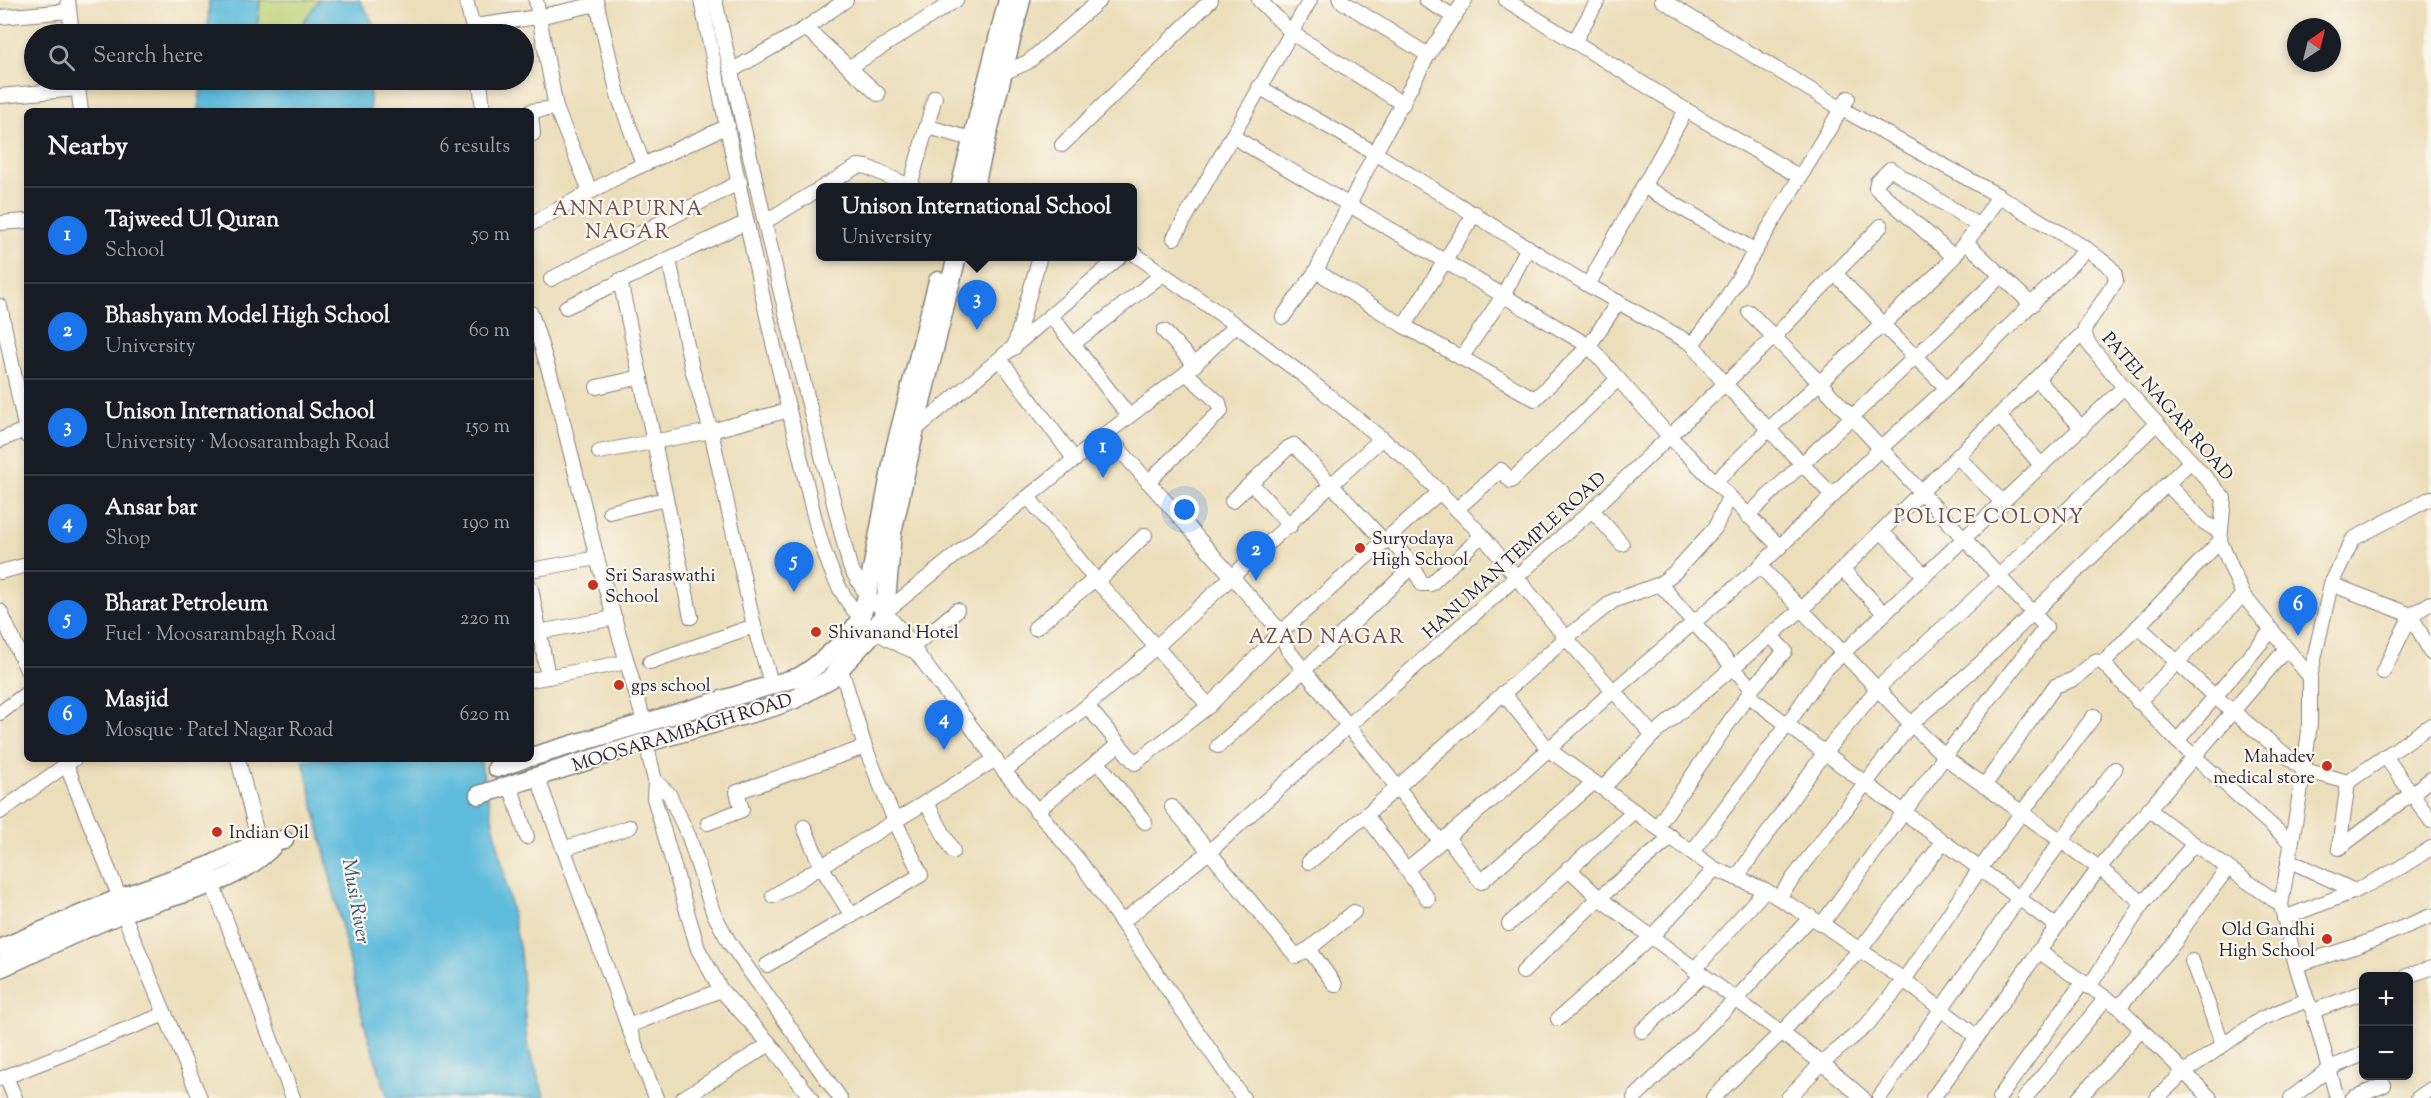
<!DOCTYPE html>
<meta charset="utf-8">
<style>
body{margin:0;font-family:"Sorts Mill Goudy",serif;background:#20242c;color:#f1f3f6}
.controls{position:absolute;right:18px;bottom:18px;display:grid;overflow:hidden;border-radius:9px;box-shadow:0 3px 9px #0003}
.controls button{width:54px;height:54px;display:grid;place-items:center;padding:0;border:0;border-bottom:2px solid #363941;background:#171b24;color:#f1f3f6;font:30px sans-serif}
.compass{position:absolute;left:2287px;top:18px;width:54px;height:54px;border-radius:50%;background:#171b24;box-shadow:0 3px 9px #0003;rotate:35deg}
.you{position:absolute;left:1185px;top:510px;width:21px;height:21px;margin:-15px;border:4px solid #fff;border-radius:50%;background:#1a73e8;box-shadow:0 0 0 9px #1a73e833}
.badge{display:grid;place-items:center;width:39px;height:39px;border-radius:50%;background:#1a73e8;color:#fff;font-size:20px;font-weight:700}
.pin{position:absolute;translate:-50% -50px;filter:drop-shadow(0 2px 3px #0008)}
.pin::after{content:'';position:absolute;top:32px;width:21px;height:18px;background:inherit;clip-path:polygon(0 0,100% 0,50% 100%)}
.popup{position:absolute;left:816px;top:183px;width:321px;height:78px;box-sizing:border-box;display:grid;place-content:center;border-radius:9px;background:#171b24;filter:drop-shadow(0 2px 4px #0005);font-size:20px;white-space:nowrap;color:#9ea1a6}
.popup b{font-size:22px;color:#f1f3f6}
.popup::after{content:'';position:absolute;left:50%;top:100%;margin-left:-12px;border:12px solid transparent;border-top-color:#171b24}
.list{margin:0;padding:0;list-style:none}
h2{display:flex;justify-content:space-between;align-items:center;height:78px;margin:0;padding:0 24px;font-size:26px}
h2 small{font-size:20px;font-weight:400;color:#9ea1a6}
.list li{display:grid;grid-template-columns:39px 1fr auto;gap:18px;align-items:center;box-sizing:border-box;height:96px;padding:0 24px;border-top:2px solid #363941}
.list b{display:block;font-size:22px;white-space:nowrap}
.list p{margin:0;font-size:20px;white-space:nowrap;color:#9ea1a6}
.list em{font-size:20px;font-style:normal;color:#9ea1a6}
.icon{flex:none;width:33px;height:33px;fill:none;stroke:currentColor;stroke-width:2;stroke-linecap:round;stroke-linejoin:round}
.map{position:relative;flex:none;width:2431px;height:1098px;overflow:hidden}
.search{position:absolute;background:#171b24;box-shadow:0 3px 9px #0003;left:24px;top:24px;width:510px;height:66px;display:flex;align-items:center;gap:15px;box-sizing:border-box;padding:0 21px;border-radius:33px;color:#9ea1a6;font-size:22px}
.panel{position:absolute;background:#171b24;box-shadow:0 3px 9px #0003;left:24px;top:108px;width:510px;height:654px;border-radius:9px}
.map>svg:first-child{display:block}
.green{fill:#bcd479;stroke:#6f7b5a;stroke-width:1.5}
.water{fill:#5ebcdc;stroke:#406f8c;stroke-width:1.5}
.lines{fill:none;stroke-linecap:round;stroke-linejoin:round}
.minor-casing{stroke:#86807a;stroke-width:16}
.major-casing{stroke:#86807a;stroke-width:21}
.minor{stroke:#fff;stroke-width:14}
.major{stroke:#fff;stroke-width:18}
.poi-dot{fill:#c8321e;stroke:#fbf7ec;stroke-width:2}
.labels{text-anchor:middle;stroke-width:4.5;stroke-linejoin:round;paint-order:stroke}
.street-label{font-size:18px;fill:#22223b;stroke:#fbf7ec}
.poi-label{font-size:18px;fill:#22223b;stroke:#fbf7ec;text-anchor:start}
.neighbourhood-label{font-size:20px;letter-spacing:1.5px;fill:#694b54;stroke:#fbf7ec}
.water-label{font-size:20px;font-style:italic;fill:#375873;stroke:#fbf7ec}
</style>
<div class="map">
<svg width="2431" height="1098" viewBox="0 0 2431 1098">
<rect width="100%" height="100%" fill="#fbf7ec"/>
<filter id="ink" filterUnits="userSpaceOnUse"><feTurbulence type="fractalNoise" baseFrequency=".0167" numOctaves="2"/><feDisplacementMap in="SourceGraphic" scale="12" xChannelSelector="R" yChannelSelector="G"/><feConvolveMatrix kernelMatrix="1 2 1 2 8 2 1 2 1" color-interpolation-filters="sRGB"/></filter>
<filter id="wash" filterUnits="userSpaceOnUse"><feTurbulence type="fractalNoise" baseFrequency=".008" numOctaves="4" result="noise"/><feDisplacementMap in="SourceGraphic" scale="24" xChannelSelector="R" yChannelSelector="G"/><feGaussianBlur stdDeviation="1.35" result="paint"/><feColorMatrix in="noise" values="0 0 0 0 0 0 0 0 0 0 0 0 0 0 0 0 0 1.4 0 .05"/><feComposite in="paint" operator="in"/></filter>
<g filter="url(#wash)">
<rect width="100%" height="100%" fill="#ebdeba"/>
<!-- green -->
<polygon class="green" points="260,0 319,0 295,34 256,34"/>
<!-- water -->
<g class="water">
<polygon points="209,0 260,0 256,34 208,34"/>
<path d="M 319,0 L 359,0 C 366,10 375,22 374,34 L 295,34 Z"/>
<polygon points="202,80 370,80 370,111 198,111"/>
<polygon points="303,759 480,759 520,951 527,1043 545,1098 388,1098 364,1023"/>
</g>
</g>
<g filter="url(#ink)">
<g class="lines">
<!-- minor casing -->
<g class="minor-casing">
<g id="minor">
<polyline points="68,0 72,34"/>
<polyline points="466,0 474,32"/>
<polyline points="536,0 556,108 590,191"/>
<polyline points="596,0 618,95 643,164"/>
<path d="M 701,0 C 731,145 759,291 795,435 C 807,481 817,546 839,587 C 857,622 880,638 916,652"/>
<polyline points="715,0 779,285 850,567 867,596 885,612 914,646 916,652 1004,771 1080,862 1243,1098"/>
<polyline points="1259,0 1292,33 1403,104"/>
<polyline points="1340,0 1428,55"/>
<polyline points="1426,0 1455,17"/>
<polyline points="1506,0 1686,110 1800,177"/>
<polyline points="1662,0 1842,109 1999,196 2087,249 2109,266 2114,272 2116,281 2086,326 2084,332 2088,343 2124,387 2224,498 2220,541 2243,595 2310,677 2310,723 2304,770 2281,905 2296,965 2307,1000 2313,1011 2337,1098"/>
<polyline points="0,17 69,11"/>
<polyline points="474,26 538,17 597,4"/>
<polyline points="806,28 878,94"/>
<polyline points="1574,42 1598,0"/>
<polyline points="850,67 956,0"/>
<polyline points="731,71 806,28 846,0"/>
<polyline points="1003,73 1028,62 1100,0"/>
<polyline points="77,80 81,111"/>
<polyline points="480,80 483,111"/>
<polyline points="1259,87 1375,153 1588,285 1692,344 1724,383 1833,496"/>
<polyline points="0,96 78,89"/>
<polyline points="531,111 556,108"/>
<polyline points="531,115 533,134"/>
<polyline points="928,127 972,139"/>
<polyline points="1232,136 1589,346 1669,436 1780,547"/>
<polyline points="1062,145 1211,0"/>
<polyline points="910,186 935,97"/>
<polyline points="1643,186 1756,251"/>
<polyline points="766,221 858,166 867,167 914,188"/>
<polyline points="0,223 27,221"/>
<polyline points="531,224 623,174 728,126"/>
<polyline points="1174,238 1310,0"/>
<polyline points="1966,242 2032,305"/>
<polyline points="1133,253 1236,325 1304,376 1407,459 1482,535 1566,638 1653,735"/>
<polyline points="1954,257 1876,188 1877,182 1890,169 1979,226"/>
<polyline points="669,260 692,369 711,431 754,626 772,686"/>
<polyline points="1316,271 1404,326 1535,399 1589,346 1618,302"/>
<polyline points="1836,274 1882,324 1947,388"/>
<polyline points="551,279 740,182"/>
<polyline points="620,280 691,617"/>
<polyline points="1588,285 1686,110"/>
<polyline points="0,306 27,436"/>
<polyline points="566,307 747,222"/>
<polyline points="1749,312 1820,383 2046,627 1945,756 1822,924"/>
<polyline points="531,313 555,390 597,558 645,725"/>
<polyline points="1052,317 1129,416"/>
<polyline points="1283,317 1316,271 1375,153 1428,55 1465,0"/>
<polyline points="1404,326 1475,213"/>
<polyline points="1164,331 1195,365"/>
<polyline points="1073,344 1163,274"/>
<polyline points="1692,344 1719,310 1848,98"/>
<polyline points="1014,348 1040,256"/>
<polyline points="1461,358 1503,296 1528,247"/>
<polyline points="1000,359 1075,460"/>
<polyline points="2037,379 2082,428"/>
<polyline points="597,387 641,377"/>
<polyline points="1999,416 2042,466"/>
<polyline points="914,431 1121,256"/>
<polyline points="1106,434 1281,632 1288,650 1440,841"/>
<polyline points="0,440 27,429"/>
<polyline points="599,452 711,431 789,410"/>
<polyline points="1958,457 2003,503"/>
<polyline points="1148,482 1221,411 1219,403 1186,373"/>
<polyline points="1715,482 1769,429 1946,266 1979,226 1999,196"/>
<polyline points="1251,483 1290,526"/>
<polyline points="2167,484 2205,523 2220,532"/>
<polyline points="1028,497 1095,579 1209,706"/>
<polyline points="1232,501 1288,448 1294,445 1385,542"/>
<polyline points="1457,509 1501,470 1511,481 1618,379"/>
<polyline points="1592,510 1622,544"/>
<polyline points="610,512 665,499"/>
<polyline points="1747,516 2002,275"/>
<polyline points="1882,532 1925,576"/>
<polyline points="1389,538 1413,566"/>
<polyline points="1760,566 1911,724 1950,761 2099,868 2143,903 2089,987"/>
<polyline points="531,570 597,558"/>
<polyline points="1843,570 1884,613"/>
<polyline points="0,572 27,565"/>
<polyline points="1097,582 1145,535"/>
<polyline points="1660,584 1752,689"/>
<polyline points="2331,584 2411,615 2431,653"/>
<polyline points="531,588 548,677"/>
<polyline points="0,611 27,670"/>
<polyline points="885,612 1106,434 1186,373 1236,325"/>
<polyline points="2138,626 2214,696 2304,770 2348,782 2431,725"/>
<polyline points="1035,628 1095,579"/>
<polyline points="533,633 615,618"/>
<polyline points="914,646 957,610"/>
<polyline points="650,662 754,626"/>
<polyline points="2103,663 2220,541"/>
<polyline points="2383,672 2411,615 2431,603"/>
<polyline points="2310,677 2331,584 2353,539 2431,498"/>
<polyline points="531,680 627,662"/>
<polyline points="1503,693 1549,750 1715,869 1765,890 1822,924 1904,980 1977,1037"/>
<polyline points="1749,696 2056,926"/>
<polyline points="2138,702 2243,595"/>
<polyline points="1087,706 1135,763 1209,706 1281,632 1441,491"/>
<polyline points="0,713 27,693"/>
<polyline points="2177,741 2271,631"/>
<polyline points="646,742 655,781 654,798 698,949 721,990 770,1044 811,1098"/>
<polyline points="1218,746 1304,670 1413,566 1422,584 1431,584 1482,535"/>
<polyline points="2385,756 2431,821"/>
<polyline points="64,759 120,898"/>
<polyline points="238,759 261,850"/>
<polyline points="1097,761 1145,822"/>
<polyline points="1004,771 1087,706 1156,647 1382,438"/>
<polyline points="537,776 628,1026 656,1098"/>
<polyline points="655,781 669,794 689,837 713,912 729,942 840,1098"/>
<polyline points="2348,782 2339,848 2431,779"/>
<polyline points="510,785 527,837"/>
<polyline points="1984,786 2055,686 2074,679 2095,661 2103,663 2177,741 2290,842"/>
<polyline points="1603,788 1653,735 1802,609 2084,332"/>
<polyline points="926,802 953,851"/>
<polyline points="1172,807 1296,956 1309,949 1354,912"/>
<polyline points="1036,811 1118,745"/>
<polyline points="0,812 74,759"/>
<polyline points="1366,815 1428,899"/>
<polyline points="708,823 742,810 737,792 865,747"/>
<polyline points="804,827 821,866 852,916"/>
<polyline points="1657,827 1752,689 1785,651 1770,635"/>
<polyline points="1447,837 1481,882 1594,782"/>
<polyline points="2194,844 2281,905"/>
<polyline points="563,849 630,827"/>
<polyline points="1692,852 1787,725 1823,672 2124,387"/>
<polyline points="2288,860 2355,891"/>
<polyline points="1309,862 1366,815 1566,638 1613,601 1660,584 1675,572 1715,528 1729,497"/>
<polyline points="1568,868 1599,898 1822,1063 1863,1098"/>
<polyline points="1407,869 1498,795 1613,691 1760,566 1881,448 1947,388 2087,249"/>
<polyline points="209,875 293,1098"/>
<polyline points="1736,878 1825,752 1878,688 2000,575 2157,423"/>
<polyline points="773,896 996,759"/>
<polyline points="1778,898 1911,724 1984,660 2191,461"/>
<polyline points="2143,903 2194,844 2148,809"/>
<polyline points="123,913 200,1098"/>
<polyline points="2284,918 2355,891 2398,869 2431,848"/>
<polyline points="1122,922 1210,851 1349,725 1592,510 1774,337 1881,226"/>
<polyline points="1509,924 1634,811"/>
<polyline points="1309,949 1335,985"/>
<polyline points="2038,951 2119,1007 2210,1098"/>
<polyline points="2192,961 2223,1045"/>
<polyline points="767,965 921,875 895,821 865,747 841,669"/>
<polyline points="2296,965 2360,945 2431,916"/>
<polyline points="1694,970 1765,890"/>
<polyline points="1523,972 1599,898 1672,837"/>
<polyline points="2407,976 2431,968"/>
<polyline points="2119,1007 2175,942 2186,924 2227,869"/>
<polyline points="2313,1011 2364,992"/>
<polyline points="1558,1019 1651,937 1715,869"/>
<polyline points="628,1026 721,990"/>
<polyline points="1642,1031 1702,976"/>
<polyline points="6,1077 15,1098"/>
<polyline points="0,1079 165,1014"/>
<polyline points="683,1098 770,1044"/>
<polyline points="1634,1098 1735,1000 1811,917"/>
<polyline points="1713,1098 1781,1033 1860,950 1943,842"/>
<polyline points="1788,1098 1822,1063 1866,1026 1904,980 1979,870 2094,716"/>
<polyline points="1879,1098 2018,899 2115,769"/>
<polyline points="1933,1098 2099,868 2286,649"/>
<polyline points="1999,1098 2083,982"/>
<polyline points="2025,1098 2105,999"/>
<polyline points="2079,1098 2141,1030"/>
<polyline points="2157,1098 2183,1073 2261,1019 2307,1000"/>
<polyline points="2291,1098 2330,1068 2364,1054"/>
<polyline points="2353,1098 2384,1085"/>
<polyline points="2418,1098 2431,1089"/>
</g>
</g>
<!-- major casing -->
<g class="major-casing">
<g id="major">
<polyline points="960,188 1008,0"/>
<polyline points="974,188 1021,0"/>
<path d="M 531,757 L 799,677 C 817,667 851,637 860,619 C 863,612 865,603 867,596 L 895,449 L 938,281"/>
<polyline points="497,768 523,759"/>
<polyline points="479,795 637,745 773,707 795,699 830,679 875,631 885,612 892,533 920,406 957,256"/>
<polyline points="0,949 120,898 207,867 259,842 284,840"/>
<path d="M 0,968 C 41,950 81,929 123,913 C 174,893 239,886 276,842"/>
</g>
</g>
<!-- minor -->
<use href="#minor" class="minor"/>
<!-- major -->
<use href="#major" class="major"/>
</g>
</g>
<!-- markers -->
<g class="poi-dot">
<circle cx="1360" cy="548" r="6"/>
<circle cx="593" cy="585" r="6"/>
<circle cx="816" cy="632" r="6"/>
<circle cx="619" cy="685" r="6"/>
<circle cx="2327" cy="766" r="6"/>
<circle cx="217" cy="832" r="6"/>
<circle cx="2327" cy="939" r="6"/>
</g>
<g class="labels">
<!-- street labels -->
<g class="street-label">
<text transform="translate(2168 406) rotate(49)" y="6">PATEL NAGAR ROAD</text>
<text transform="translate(1514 555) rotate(-42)" y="6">HANUMAN TEMPLE ROAD</text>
<text transform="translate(682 732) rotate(-17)" y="6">MOOSARAMBAGH ROAD</text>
</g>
<!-- poi labels -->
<g class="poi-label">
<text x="1372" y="544">Suryodaya<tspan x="1372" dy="21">High School</tspan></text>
<text x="605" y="581">Sri Saraswathi<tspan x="605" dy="21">School</tspan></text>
<text x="828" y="638">Shivanand Hotel</text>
<text x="631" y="691">gps school</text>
<text x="2315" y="762" text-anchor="end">Mahadev<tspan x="2315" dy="21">medical store</tspan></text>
<text x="229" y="838">Indian Oil</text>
<text x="2315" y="935" text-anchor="end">Old Gandhi<tspan x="2315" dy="21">High School</tspan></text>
</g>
<!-- neighbourhood labels -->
<g class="neighbourhood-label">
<text x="628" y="215">ANNAPURNA<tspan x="628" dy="23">NAGAR</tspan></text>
<text x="1989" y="523">POLICE COLONY</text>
<text x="1327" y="643">AZAD NAGAR</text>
</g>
<!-- water labels -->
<g class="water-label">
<text transform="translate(357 901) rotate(80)" y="7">Musi River</text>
</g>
</g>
</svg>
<div class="controls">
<button>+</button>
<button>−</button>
</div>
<svg class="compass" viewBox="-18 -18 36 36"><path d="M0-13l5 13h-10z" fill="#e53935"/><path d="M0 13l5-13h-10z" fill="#9ea1a6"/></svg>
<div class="you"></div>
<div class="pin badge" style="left:1103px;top:478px">1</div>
<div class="pin badge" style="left:1256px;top:581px">2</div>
<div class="pin badge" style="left:977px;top:330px">3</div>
<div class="popup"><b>Unison International School</b>University</div>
<div class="pin badge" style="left:944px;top:750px">4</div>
<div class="pin badge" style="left:794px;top:592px">5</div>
<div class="pin badge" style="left:2298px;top:636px">6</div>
<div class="search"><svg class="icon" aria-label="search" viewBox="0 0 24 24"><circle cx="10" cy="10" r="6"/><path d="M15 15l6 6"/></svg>Search here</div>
<section class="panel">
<h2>Nearby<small>6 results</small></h2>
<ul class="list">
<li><span class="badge">1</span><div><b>Tajweed Ul Quran</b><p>School</p></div><em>50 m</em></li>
<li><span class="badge">2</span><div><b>Bhashyam Model High School</b><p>University</p></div><em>60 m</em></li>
<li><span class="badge">3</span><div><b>Unison International School</b><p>University · Moosarambagh Road</p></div><em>150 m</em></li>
<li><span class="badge">4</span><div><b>Ansar bar</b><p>Shop</p></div><em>190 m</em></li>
<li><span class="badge">5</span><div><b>Bharat Petroleum</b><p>Fuel · Moosarambagh Road</p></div><em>220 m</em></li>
<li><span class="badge">6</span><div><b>Masjid</b><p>Mosque · Patel Nagar Road</p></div><em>620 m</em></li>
</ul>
</section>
</div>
